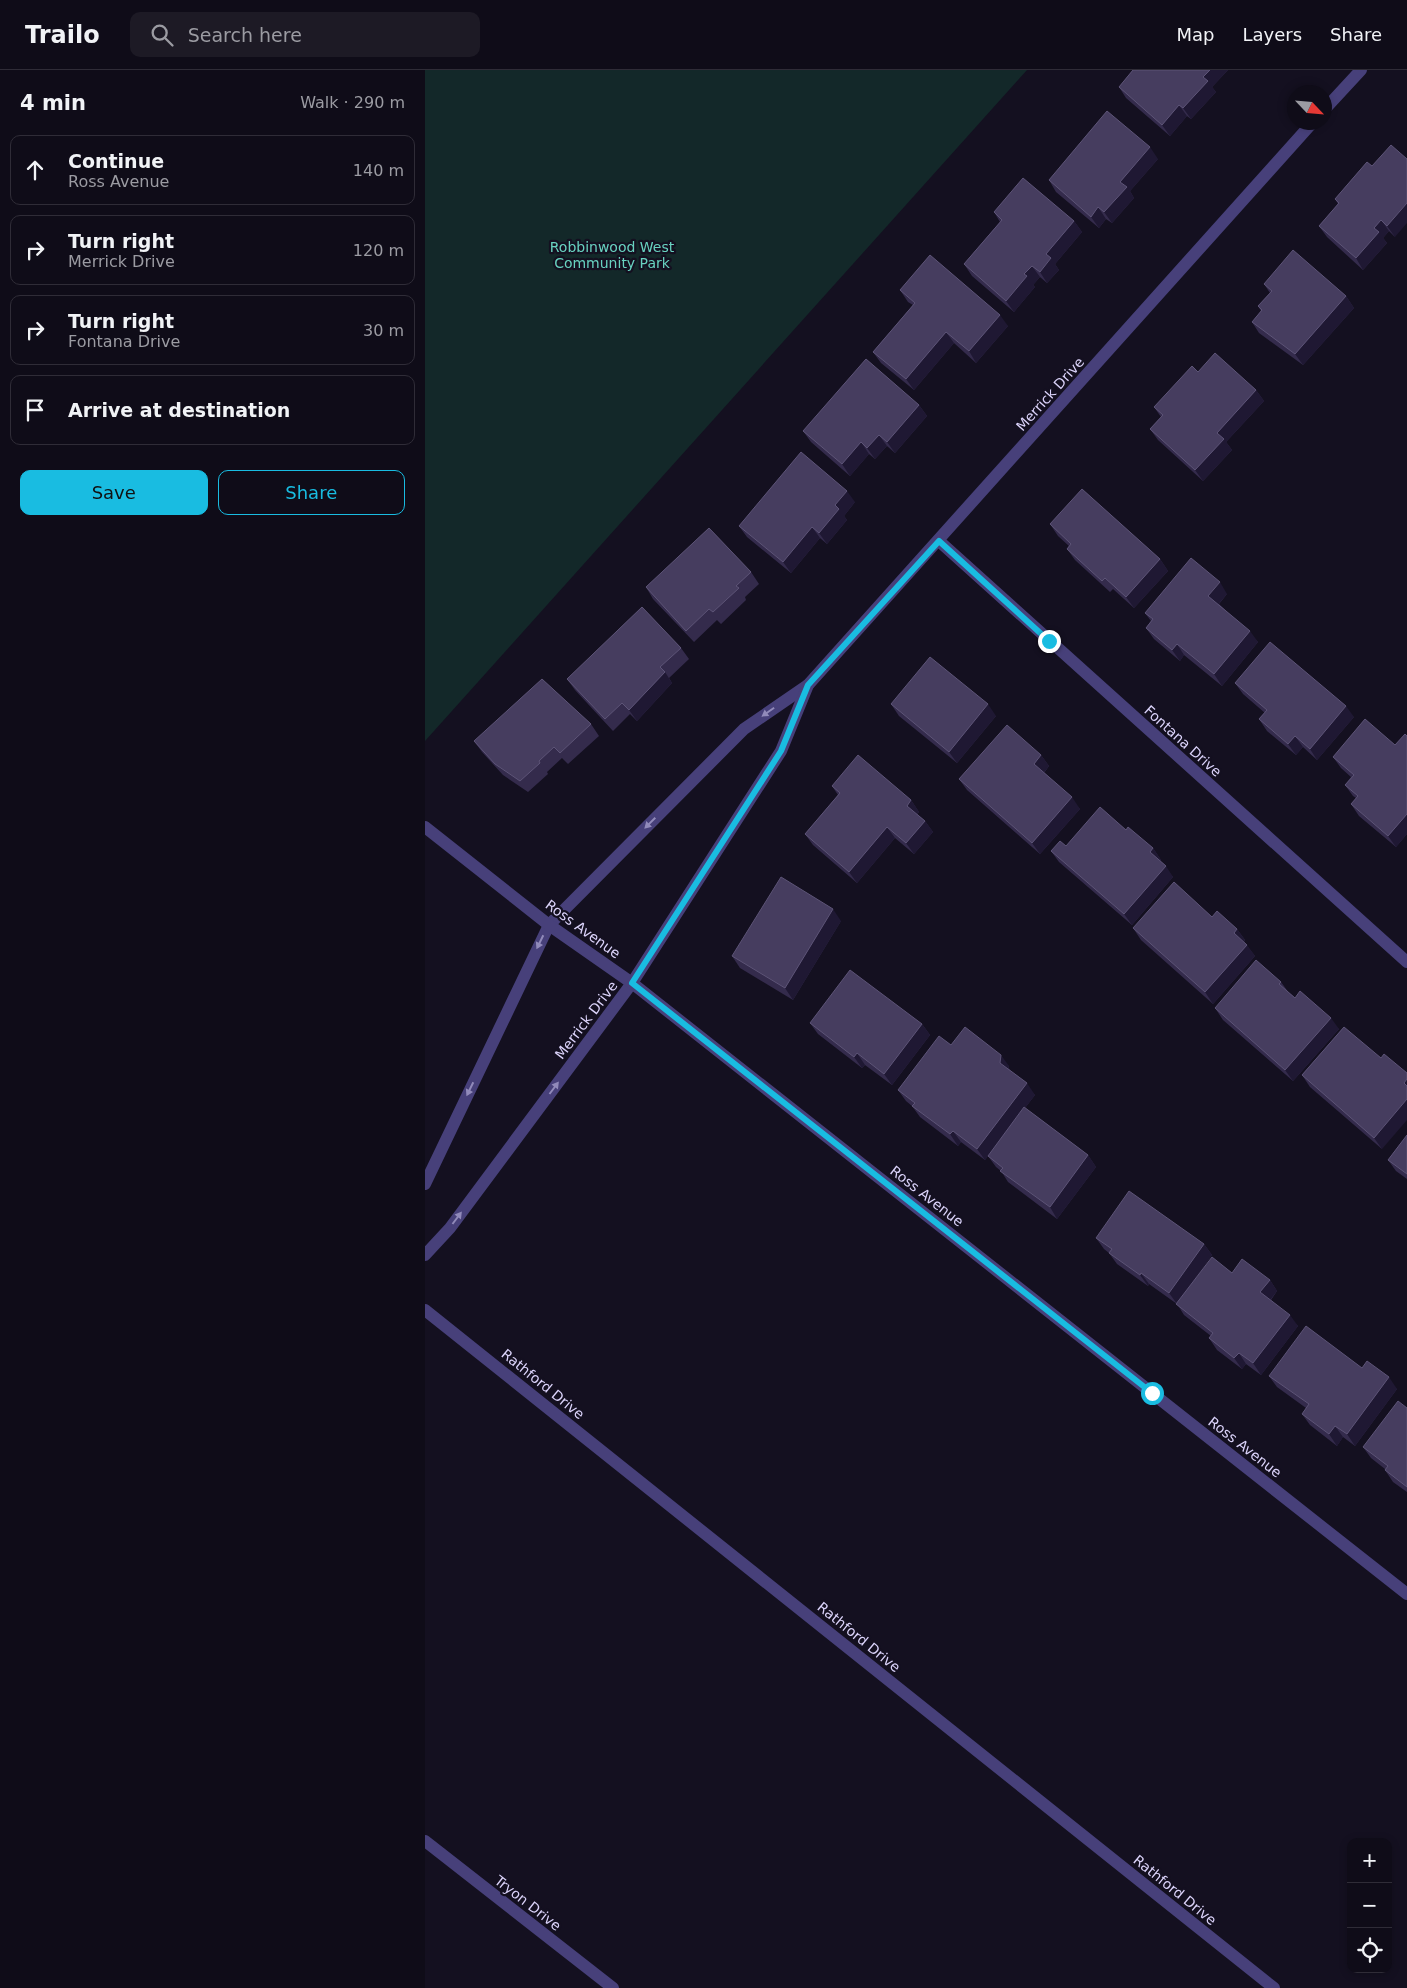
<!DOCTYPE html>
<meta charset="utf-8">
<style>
body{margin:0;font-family:"DejaVu Sans",sans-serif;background:#1d1a25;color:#f1f3f6}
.controls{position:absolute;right:15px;bottom:15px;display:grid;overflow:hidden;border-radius:10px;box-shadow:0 2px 8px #0003}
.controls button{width:45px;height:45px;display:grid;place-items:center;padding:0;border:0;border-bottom:1px solid #2f2c37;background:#0f0c18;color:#f1f3f6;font:25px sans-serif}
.compass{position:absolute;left:862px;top:15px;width:45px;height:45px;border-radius:50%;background:#0f0c18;box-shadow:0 2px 8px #0003;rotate:116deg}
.stop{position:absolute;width:15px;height:15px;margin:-11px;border:4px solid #19bce1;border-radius:50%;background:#fff}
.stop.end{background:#19bce1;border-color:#fff;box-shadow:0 1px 5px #0008}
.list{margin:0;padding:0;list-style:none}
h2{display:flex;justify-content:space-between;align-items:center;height:65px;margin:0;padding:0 20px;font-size:21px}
h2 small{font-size:16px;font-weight:400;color:#9b9ba2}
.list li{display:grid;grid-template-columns:32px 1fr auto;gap:15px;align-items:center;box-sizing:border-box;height:70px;margin:0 10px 10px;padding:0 10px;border:1px solid #2f2c37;border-radius:10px}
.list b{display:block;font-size:19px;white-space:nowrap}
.list p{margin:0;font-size:16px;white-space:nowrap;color:#9b9ba2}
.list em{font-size:16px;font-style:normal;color:#9b9ba2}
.actions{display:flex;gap:10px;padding:15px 20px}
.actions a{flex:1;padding:11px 0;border:1px solid #19bce1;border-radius:10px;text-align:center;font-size:18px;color:#19bce1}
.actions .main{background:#19bce1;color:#111}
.icon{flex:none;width:28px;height:28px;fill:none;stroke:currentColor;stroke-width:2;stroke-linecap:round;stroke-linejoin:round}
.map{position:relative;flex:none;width:982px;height:1918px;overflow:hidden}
header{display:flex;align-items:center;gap:30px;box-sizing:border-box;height:70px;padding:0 25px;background:#0f0c18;border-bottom:1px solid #2f2c37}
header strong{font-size:24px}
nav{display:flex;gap:28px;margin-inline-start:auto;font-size:18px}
.search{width:350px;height:45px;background:#1d1a25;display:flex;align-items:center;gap:12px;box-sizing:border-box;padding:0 18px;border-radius:10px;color:#9b9ba2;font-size:19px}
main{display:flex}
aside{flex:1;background:#0f0c18}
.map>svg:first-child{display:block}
.green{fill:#132829}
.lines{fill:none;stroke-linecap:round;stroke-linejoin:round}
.minor{stroke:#47407a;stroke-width:12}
.tertiary{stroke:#47407a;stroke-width:12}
.wall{fill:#342b4c}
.shaded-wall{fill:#1f1833}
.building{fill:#463d5f;stroke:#5d5477}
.oneway{fill:#918aba}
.route{stroke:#19bce1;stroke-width:6}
.labels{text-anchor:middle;stroke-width:4.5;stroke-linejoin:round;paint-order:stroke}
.park-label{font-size:14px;fill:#68d2c0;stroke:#141020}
.street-label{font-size:14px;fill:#dbd3fa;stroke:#141020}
</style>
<header>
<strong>Trailo</strong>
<div class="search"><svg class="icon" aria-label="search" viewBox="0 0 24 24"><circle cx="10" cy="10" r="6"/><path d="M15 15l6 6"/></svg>Search here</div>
<nav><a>Map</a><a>Layers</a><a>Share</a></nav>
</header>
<main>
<aside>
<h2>4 min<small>Walk · 290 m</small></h2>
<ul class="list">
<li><svg class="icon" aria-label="ahead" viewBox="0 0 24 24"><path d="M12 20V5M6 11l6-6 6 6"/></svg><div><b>Continue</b><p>Ross Avenue</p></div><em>140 m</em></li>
<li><svg class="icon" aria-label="right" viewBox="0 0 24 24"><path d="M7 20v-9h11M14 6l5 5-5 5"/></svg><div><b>Turn right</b><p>Merrick Drive</p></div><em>120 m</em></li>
<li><svg class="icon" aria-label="right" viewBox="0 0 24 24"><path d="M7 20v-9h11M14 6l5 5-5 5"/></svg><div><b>Turn right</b><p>Fontana Drive</p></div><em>30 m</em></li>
<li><svg class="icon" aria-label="arrive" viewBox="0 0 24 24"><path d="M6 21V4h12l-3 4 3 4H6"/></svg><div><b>Arrive at destination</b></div></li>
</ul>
<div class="actions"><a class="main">Save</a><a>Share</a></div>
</aside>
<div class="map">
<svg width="982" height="1918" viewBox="0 0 982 1918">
<rect width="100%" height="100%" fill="#141020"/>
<!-- green -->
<polygon class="green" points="0,0 602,0 0,671"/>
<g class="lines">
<!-- minor -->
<g class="minor">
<polyline points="899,40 936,0"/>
<polyline points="514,471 982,892"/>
<polyline points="0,1114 124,855 319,659 383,615 888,52"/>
<polyline points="0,1185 25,1158 207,913 356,681 383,615"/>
<polyline points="0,1240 849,1918"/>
<polyline points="0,1771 188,1918"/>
</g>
<!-- tertiary -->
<polyline class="tertiary" points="0,757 124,855 207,913 982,1524"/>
</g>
<!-- wall -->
<g class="wall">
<polygon points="708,0 803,0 787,17 791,22 766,49 762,46 745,66 701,28 694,17"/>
<polygon points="733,89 705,121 709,128 687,153 681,149 674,158 631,122 624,110"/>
<polygon points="942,92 970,167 964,161 958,168 962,173 938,200 902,167 894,156 913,134 910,129"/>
<polygon points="569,142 649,151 657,162 630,194 634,200 622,213 615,207 608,215 610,217 589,242 547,206 539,194 575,152"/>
<polygon points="839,214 921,226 929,238 878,295 834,263 827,252 836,241 833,236 845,223"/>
<polygon points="475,220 583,256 551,293 529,273 489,320 456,293 448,282 488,235 483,232"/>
<polygon points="773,302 831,320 839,331 801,372 807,380 778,411 733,370 725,359 736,347 729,337"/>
<polygon points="494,335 502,346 470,383 462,376 450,389 444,384 425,406 386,372 378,361"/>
<polygon points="430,432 419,446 422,450 402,474 395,468 366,503 322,467 314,456"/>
<polygon points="625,454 735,489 743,501 709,538 688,519 685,522 650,490 642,479 644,476 633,466"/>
<polygon points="326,502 334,514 320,527 321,530 296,554 292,550 269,572 228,529 221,517"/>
<polygon points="802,524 794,534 833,572 797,616 759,585 755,591 729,569 721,558 726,551 720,543"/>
<polygon points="256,578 264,589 244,608 247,613 212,651 205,644 188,661 150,620 142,609"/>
<polygon points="810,613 929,647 892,690 878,677 871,685 842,661 834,649 840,643 818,624"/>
<polygon points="466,634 571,646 532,693 474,646"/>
<polygon points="166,654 174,666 143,694 137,688 122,702 123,704 103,722 78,705 57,682 49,671"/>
<polygon points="982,666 982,764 971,777 934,746 926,734 931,728 928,726 920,715 926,707 916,698 908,687 970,675"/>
<polygon points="616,685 624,696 619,703 655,739 615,784 542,720 534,709"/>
<polygon points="407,716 486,730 494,742 492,744 500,751 508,762 489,784 470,768 432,813 388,775 380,764 413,725"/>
<polygon points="701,760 728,778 736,790 735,791 748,807 707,855 634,792 626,781 641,776"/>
<polygon points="787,847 812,859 820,870 819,872 830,886 788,934 716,870 708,858"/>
<polygon points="416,851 368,930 315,898 307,886"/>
<polygon points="856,912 864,923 870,928 914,959 868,1011 798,950 790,938"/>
<polygon points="385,953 497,954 505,965 467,1015 440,995 437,998 393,964"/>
<polygon points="919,957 957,1079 885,1017 877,1005"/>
<polygon points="526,975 584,996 584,999 610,1025 600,1038 663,1085 671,1097 632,1149 583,1112 576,1101 571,1097 563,1086 560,1090 536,1072 533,1076 495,1047 487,1036 481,1031 473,1020"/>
<polygon points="982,1065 982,1109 971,1101 963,1090"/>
<polygon points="671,1168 779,1174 787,1185 764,1217 807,1203 845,1210 852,1221 846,1230 873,1256 836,1305 821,1294 817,1299 792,1280 784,1268 786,1266 759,1245 752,1234 724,1214 723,1216 692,1194 684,1183 679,1179"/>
<polygon points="937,1298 972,1319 930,1376 918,1367 912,1376 885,1355 877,1344 881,1338 852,1317 844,1306"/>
<polygon points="982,1338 982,1422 968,1412 960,1400 960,1399 946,1388 938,1377"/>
</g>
<!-- shaded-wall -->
<g class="shaded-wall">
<polygon points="785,0 803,0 787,17 791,22 766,49 758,38 778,7"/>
<polygon points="754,35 762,46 745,66 737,55"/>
<polygon points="725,77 733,89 705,121 709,128 687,153 679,142 695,112"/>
<polygon points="982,133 982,153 970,167 962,156"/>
<polygon points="673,137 681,149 674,158 666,147"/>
<polygon points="956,150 964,161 958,168 962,173 938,200 931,188 949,158"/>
<polygon points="649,151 657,162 630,194 634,200 622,213 615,202 621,184"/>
<polygon points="607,196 615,207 608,215 610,217 589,242 581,231 599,204"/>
<polygon points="921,226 929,238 878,295 870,284"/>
<polygon points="575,245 583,256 551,293 544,281"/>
<polygon points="521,262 529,273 489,320 481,309"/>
<polygon points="831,320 839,331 801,372 807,380 778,411 770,400 792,363"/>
<polygon points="494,335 502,346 470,383 462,372"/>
<polygon points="454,365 462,376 450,389 442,378"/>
<polygon points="436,372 444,384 425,406 417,394"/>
<polygon points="422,421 430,432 419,446 422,450 402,474 394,463 410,435"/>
<polygon points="387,457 395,468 366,503 358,492"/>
<polygon points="735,489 743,501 709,538 701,527"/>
<polygon points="795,512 802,524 791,537 783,526"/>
<polygon points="825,561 833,572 797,616 789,604"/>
<polygon points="752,574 759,585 755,591 747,580"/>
<polygon points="240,602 247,613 212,651 204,640"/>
<polygon points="563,634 571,646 532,693 524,682"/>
<polygon points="921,636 929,647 892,690 885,679"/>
<polygon points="870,666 878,677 871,685 863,674"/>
<polygon points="616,685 624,696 617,705 609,694"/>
<polygon points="647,727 655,739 615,784 607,773"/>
<polygon points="486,730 494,742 489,747 482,736"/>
<polygon points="982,744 982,764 971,777 963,766"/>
<polygon points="500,751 508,762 489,784 481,773"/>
<polygon points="462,757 470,768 432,813 424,802"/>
<polygon points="728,778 736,790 733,794 725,782"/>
<polygon points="741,796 748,807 707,855 699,844"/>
<polygon points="408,839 416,851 368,930 360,918"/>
<polygon points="812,859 820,870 817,874 809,863"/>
<polygon points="822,875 830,886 788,934 780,922"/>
<polygon points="906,948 914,959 868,1011 860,1000"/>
<polygon points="497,954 505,965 467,1015 459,1004"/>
<polygon points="432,983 440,995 437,998 429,987"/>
<polygon points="576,985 584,996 583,1004 575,993"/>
<polygon points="982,1009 982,1018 979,1013"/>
<polygon points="602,1013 610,1025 560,1090 552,1079"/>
<polygon points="982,1029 982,1050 957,1079 949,1068"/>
<polygon points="528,1061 536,1072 533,1076 525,1064"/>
<polygon points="663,1085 671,1097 632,1149 625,1137"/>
<polygon points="779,1174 787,1185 752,1234 744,1223"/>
<polygon points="716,1203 724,1214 723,1216 715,1205"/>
<polygon points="845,1210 852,1221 843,1233 835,1222"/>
<polygon points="865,1245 873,1256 836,1305 828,1293"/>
<polygon points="814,1283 821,1294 817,1299 809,1288"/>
<polygon points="964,1307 972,1319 930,1376 922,1364"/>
<polygon points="910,1356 918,1367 912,1376 904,1364"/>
</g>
<!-- building -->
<g class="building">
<polygon points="708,0 785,0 778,7 783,11 758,38 754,35 737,55 694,17"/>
<polygon points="682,41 725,77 695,112 702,117 679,142 673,137 666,147 624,110"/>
<polygon points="966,75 982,89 982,133 962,156 956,150 949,158 954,162 931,188 894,156 914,133 910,129 942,92 947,96"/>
<polygon points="598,108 649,151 621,184 626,188 615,202 607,196 599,204 602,206 581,231 539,194 577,150 569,142"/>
<polygon points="868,180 921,226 870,284 827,252 837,240 833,236 847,221 839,214"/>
<polygon points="505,185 575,245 544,281 521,262 481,309 448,282 490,233 475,220"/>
<polygon points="790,283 831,320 792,363 799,369 770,400 725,359 738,345 729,337 767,296 773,302"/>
<polygon points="441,289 494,335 462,372 454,365 442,378 436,372 417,394 378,361"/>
<polygon points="376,382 422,421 410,435 414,439 394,463 387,457 358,492 314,456"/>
<polygon points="657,419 735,489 701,527 680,508 677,511 642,479 646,474 625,454"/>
<polygon points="284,458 326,502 311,516 314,518 288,542 284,539 261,561 221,517"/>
<polygon points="766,488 795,512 783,526 825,561 789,604 752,574 747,580 721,558 728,549 720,543"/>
<polygon points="217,537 256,578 235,597 240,602 204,640 197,633 180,649 142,609"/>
<polygon points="845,572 921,636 885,679 870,666 863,674 834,649 842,640 810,613"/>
<polygon points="505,587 563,634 524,682 466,634"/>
<polygon points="117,609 166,654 135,683 129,677 114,691 115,693 95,711 70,694 49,671"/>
<polygon points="940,649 970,675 980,664 982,666 982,744 963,766 926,734 933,726 920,715 929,705 908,687"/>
<polygon points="582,655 616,685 609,694 647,727 607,773 534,709"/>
<polygon points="433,685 486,730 482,736 500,751 481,773 462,757 424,802 380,764 415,723 407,716"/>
<polygon points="675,737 701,760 703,757 728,778 725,782 741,796 699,844 626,781 635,771 641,776"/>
<polygon points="356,807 408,839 360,918 307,886"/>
<polygon points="749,812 787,847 792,841 812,859 809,863 822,875 780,922 708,858"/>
<polygon points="831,890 856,912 854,914 870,928 875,921 906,948 860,1000 790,938"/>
<polygon points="425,900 497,954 459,1004 432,983 429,987 385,953"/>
<polygon points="540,957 576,985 575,993 602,1013 552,1079 528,1061 525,1064 487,1036 490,1033 473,1020 514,966 526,975"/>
<polygon points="919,957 956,988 959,984 982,1003 982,1009 979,1013 982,1016 982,1029 949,1068 877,1005"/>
<polygon points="599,1037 663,1085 625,1137 575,1101 578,1098 563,1086"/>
<polygon points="982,1065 982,1104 963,1090"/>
<polygon points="704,1121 779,1174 744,1223 716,1203 715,1205 684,1183 687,1179 671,1168"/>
<polygon points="787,1187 807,1203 817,1189 845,1210 835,1222 865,1245 828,1293 814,1283 809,1288 784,1268 788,1263 751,1234"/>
<polygon points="881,1256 937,1298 942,1291 964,1307 922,1364 910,1356 904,1364 877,1344 884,1334 844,1306"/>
<polygon points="973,1331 982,1338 982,1417 960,1400 963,1396 938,1377"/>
</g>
<!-- one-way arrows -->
<defs><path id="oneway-solid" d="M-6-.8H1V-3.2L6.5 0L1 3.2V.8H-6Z" transform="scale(1.25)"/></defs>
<g class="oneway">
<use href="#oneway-solid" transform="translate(343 642) rotate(145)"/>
<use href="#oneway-solid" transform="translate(225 753) rotate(135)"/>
<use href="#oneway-solid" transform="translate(115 872) rotate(116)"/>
<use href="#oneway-solid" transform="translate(129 1018) rotate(-53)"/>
<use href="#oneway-solid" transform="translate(45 1019) rotate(116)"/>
<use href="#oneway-solid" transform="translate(32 1148) rotate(-53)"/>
</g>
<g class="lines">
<!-- route -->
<polyline class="route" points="624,571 514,471 383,615 356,681 207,913 727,1323"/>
</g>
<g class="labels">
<!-- park labels -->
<g class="park-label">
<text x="187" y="182">Robbinwood West<tspan x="187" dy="16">Community Park</tspan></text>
</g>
<!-- street labels -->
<g class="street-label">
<text transform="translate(625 324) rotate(-48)" y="5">Merrick Drive</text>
<text transform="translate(758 671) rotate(42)" y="5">Fontana Drive</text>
<text transform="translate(158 859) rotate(36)" y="5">Ross Avenue</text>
<text transform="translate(161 950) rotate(-53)" y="5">Merrick Drive</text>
<text transform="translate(502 1126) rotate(38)" y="5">Ross Avenue</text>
<text transform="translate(118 1314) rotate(39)" y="5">Rathford Drive</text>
<text transform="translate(820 1377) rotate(38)" y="5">Ross Avenue</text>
<text transform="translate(434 1567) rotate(39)" y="5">Rathford Drive</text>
<text transform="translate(750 1820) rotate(39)" y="5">Rathford Drive</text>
<text transform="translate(103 1833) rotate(38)" y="5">Tryon Drive</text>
</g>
</g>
</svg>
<div class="controls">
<button>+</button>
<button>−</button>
<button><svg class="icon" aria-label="locate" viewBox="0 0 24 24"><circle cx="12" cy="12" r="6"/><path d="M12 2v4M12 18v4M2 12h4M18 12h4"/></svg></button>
</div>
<svg class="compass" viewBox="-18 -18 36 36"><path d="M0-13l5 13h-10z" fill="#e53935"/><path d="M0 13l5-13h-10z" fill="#9b9ba2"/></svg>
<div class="stop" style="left:727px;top:1323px"></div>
<div class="stop end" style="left:624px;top:571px"></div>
</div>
</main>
